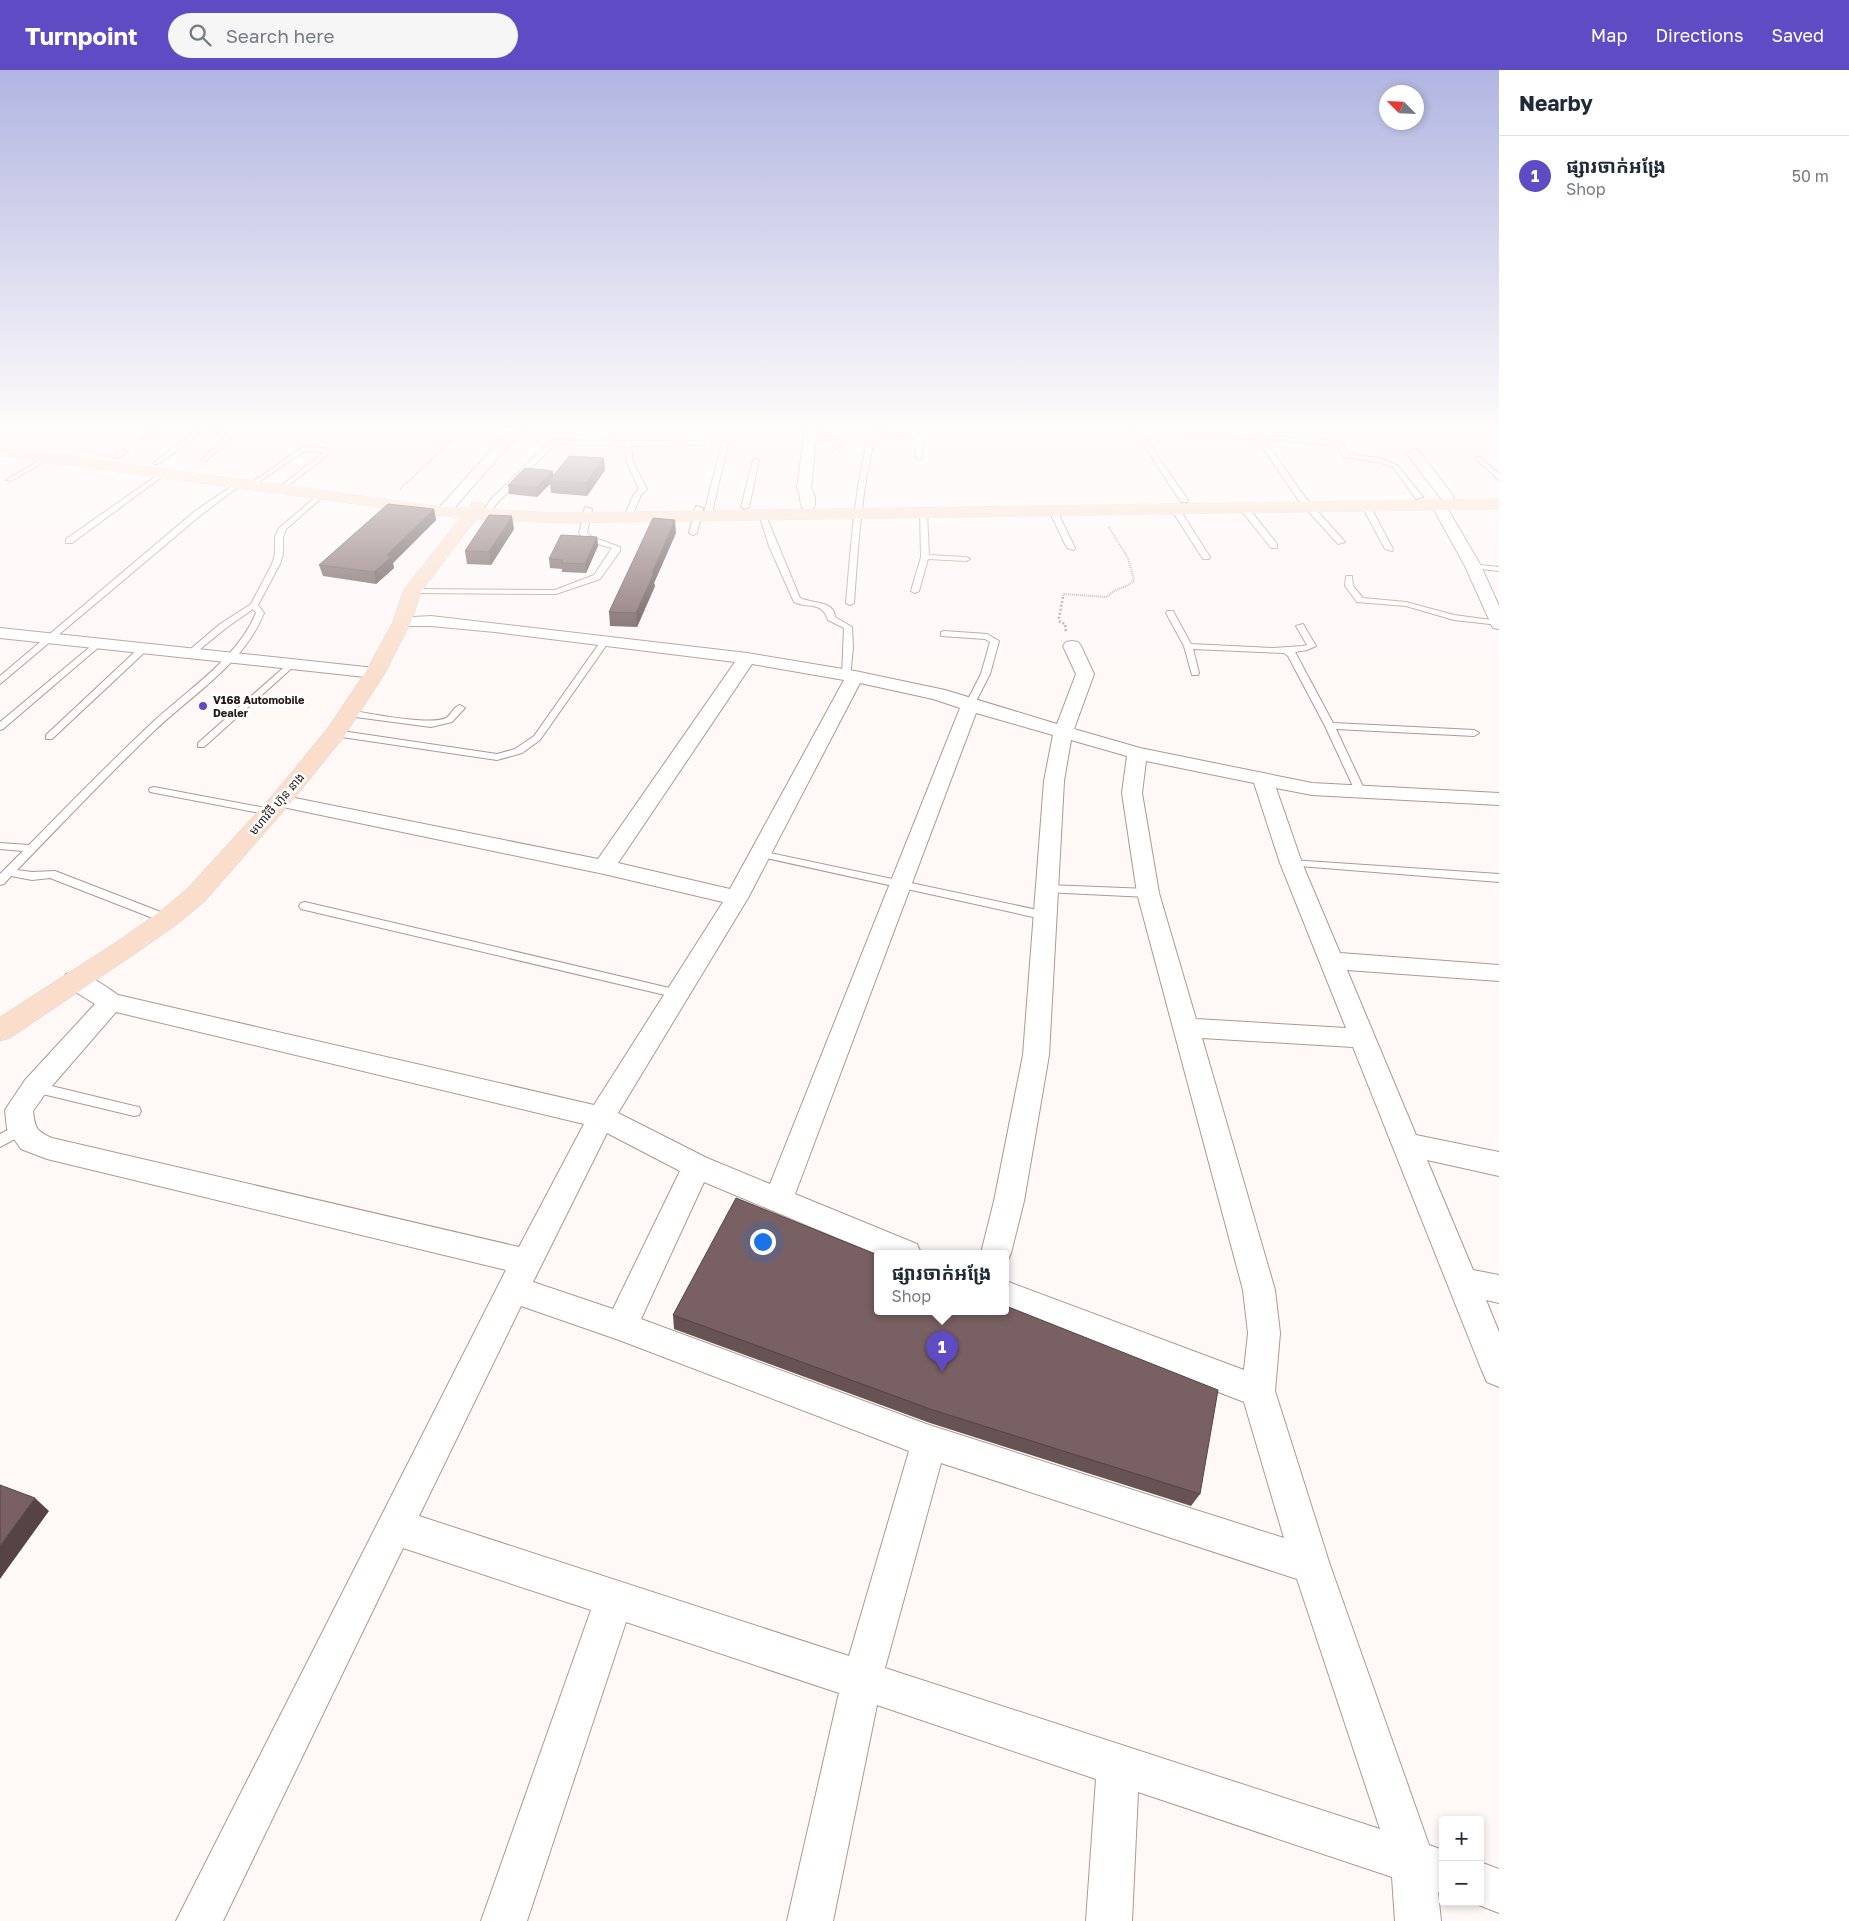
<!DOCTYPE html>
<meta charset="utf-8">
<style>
body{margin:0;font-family:"Golos Text","Noto Sans Khmer",sans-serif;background:#f6f6f7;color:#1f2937}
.controls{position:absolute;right:15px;bottom:15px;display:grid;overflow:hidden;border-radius:5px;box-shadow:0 2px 8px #0003}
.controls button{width:45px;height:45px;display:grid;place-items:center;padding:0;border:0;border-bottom:1px solid #e0e1e3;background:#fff;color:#1f2937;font:25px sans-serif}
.compass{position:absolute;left:1379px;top:15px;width:45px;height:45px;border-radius:50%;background:#fff;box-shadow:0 2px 8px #0003;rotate:294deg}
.you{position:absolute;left:762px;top:1171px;width:18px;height:18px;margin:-12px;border:4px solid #fff;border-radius:50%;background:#1a73e8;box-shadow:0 0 0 8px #1a73e833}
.badge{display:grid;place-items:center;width:32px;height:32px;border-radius:50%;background:#5f4cc5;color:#fff;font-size:16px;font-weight:700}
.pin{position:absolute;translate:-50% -41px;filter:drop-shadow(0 1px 2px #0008)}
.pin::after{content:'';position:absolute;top:26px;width:18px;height:15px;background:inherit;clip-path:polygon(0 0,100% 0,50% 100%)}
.popup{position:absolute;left:874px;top:1180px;width:135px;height:65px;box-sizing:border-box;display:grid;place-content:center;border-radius:5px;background:#fff;filter:drop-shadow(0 1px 4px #0005);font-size:16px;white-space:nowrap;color:#747a83}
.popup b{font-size:19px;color:#1f2937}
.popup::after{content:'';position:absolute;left:50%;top:100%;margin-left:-10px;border:10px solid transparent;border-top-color:#fff}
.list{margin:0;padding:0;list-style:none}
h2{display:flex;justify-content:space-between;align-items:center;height:65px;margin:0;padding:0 20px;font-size:21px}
h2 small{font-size:16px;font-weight:400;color:#747a83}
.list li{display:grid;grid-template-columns:32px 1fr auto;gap:15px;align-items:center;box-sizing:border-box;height:80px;padding:0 20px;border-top:1px solid #e0e1e3}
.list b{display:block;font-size:19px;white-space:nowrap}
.list p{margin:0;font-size:16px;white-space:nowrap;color:#747a83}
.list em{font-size:16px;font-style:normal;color:#747a83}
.icon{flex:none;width:28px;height:28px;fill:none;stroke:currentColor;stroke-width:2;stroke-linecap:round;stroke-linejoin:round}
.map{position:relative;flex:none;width:1499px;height:1851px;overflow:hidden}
header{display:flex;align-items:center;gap:30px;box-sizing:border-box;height:70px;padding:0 25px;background:#5f4cc5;color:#fff}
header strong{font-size:24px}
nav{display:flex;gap:28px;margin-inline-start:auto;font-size:18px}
.search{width:350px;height:45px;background:#f6f6f7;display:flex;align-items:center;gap:12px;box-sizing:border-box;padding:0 18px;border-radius:28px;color:#747a83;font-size:19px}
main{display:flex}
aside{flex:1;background:#fff}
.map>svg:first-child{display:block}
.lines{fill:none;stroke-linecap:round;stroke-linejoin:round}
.lane-casing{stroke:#b19790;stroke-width:2}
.street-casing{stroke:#b19790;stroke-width:2}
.primary-casing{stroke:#d7d6d5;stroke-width:1}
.path-far1{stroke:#aaa2a1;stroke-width:2;stroke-dasharray:1 1;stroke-linecap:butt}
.path{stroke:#aaa2a1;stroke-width:2.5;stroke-dasharray:2 2;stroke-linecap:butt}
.lane{fill:#fff;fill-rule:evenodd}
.street{fill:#fff;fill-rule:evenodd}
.primary{fill:#faddca;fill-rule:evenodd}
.wall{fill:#685354}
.shaded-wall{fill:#554345}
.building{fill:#796062;stroke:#554345}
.poi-dot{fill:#5f4cc5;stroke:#fff;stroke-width:2}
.labels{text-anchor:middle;stroke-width:5;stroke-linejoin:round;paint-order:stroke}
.far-poi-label{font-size:11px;font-weight:bold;fill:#231917;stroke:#fff;text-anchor:start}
.street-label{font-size:12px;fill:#231917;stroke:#fff}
</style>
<header>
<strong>Turnpoint</strong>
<div class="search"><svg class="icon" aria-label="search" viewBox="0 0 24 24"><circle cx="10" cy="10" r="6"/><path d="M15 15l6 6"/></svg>Search here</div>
<nav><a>Map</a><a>Directions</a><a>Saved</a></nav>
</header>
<main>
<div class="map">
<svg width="1499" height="1851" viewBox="0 0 1499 1851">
<rect width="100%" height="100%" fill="#fef8f7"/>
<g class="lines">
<!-- lane casing -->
<g class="lane-casing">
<g id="lane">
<polygon points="154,359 161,359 146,369 142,369 142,367"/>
<polygon points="199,359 206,359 158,394 154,394 154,392"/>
<path d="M 212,359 C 219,359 227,361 230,369 L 206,391 L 202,391 L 202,389 L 224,369 Z"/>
<polygon points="615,359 621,359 611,371 702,371 705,373 702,375 631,376 633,392 647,419 641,425 631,449 624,447 634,424 639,419 627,392 625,376 556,373 498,432 487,447 480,445 492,428 552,370 604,371"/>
<polygon points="1133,359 1139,359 1188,430 1187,432 1181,432"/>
<path d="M 878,360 L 919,364 L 923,367 L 922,388 L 919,390 L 916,388 L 915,367 L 879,364 L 875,367 C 861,421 858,477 854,533 L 850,535 L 846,533 C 851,477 854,421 869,366 Z"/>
<polygon points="1256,361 1261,365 1335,371 1343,375 1348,384 1379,388 1397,395 1423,427 1416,429 1393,397 1378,392 1344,387 1338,377 1334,375 1264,369 1305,427 1345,472 1338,474 1299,431 1257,369 1185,367 1182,365 1185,363 1254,365 1253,363"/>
<polygon points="810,365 838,368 840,377 835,378 833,371 808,368 807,367"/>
<polygon points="725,371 728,373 711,447 707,449 703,447 722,373"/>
<polygon points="309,376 329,379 330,383 283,420 277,419 324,382 304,381 253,416 248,415 300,379"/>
<polygon points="123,380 128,381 118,388 114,388 114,386"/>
<polygon points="47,386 52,387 11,411 6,410"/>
<polygon points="1476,387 1480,387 1499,404 1499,410 1476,389"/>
<polygon points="756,388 759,390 749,437 745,439 741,437 753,390"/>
<polygon points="162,402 167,403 72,473 66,473 66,469"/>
<polygon points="238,412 243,413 201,445 0,614 0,606 195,441"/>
<path d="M 319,424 L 325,425 L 286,459 L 283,467 L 283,484 L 280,494 L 258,535 L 264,543 C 244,594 189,627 151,664 C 105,708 61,755 17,800 L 32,802 L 55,801 L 171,846 L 173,849 L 171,852 L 163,852 L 50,808 L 32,810 L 11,806 L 4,814 L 0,815 L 0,804 L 23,781 L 0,779 L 0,773 L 29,775 C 69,734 110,692 153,652 C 188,619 237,589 256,543 L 253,539 L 226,558 L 193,585 L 186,583 L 220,554 L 251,534 L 272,494 L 275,484 L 275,467 L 279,458 Z"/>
<polygon points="1363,434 1370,436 1393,479 1392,481 1385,479 1362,436"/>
<polygon points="696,436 703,438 697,463 693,465 689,463"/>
<polygon points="1241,436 1247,436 1277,474 1277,478 1271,478 1241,440"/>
<polygon points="585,437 592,439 587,463 592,467 620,477 620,481 600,509 556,524 412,523 408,521 412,519 555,520 594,505 612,478 586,471 579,463"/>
<polygon points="1172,437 1178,437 1210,487 1209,489 1203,489 1171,439"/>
<polygon points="1050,439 1057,441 1075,478 1074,480 1067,478 1049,441"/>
<polygon points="920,441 927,443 929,485 966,487 970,489 966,491 928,489 919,521 915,523 911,521 921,487"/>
<path d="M 759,444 L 766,446 L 800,528 C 812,534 834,530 835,547 L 852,557 L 853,578 L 850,607 L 844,607 L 842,605 L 844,558 L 828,550 C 822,531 810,539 794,532 L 769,476 Z"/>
<polygon points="1470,494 1499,497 1499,501 1473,498 1469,496"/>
<polygon points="1346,506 1352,506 1353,516 1363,528 1406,532 1454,545 1499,551 1499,555 1454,550 1406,536 1357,532 1345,516"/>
<polygon points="1167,541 1173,541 1191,574 1273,578 1303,576 1307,575 1296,556 1303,554 1316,576 1307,580 1295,582 1333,653 1474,660 1479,663 1474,666 1336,659 1366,723 1365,725 1357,725 1325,656 1288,586 1284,583 1193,579 1199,603 1198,605 1192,605 1184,576 1166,543"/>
<polygon points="944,561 987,564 999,571 990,604 973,637 970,638 965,635 981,604 990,572 985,569 941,566 941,562"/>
<polygon points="606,567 610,570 540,670 522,683 497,690 335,666 330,663 335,660 497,684 515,679 534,666 603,568"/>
<polygon points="97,571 101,574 100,576 3,659 0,660 0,652"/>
<polygon points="143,576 147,579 146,581 52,669 46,669 46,665 140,577"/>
<polygon points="290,592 294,595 293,597 204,677 198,677 198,673"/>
<path d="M 460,635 L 465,638 L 452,652 L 431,657 L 348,646 L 343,643 L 348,640 C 367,643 431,656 446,648 C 451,645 453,637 460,635 Z"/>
<polygon points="154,717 271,739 276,742 271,745 150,722 149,720 150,718"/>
<polygon points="761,781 1047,842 1053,846 1047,850 757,786 756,784"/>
<polygon points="1291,790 1499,804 1499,812 1287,795 1285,793"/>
<polygon points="1048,815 1148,819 1154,823 1148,827 1044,822 1042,819 1044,816"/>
<polygon points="305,832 678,920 684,924 678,928 301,839 299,836 301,833"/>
<polygon points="35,1012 134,1036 139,1037 141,1041 139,1045 134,1046 30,1021 28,1017 30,1013"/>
<polygon points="21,1053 26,1055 28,1059 26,1063 0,1077 0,1064"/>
</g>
</g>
<!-- street casing -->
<g class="street-casing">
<g id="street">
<polygon points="510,359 523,359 448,445 438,445 436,442 438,439"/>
<path d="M 805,359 L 817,359 L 811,418 C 815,424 817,433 813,439 L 803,439 C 799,433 801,425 797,418 Z"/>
<polygon points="1413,379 1418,380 1452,424 1454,427 1452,430 1442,430 1406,383"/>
<polygon points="1439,432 1444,433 1446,436 1481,496 1499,536 1499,559 1493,558 1491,554 1465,496 1432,436 1434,433"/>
<path d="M 431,546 L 747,583 L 855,601 L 945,620 L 1057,654 L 1076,604 L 1063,576 L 1066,572 L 1072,571 L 1078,572 L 1081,576 L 1094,604 L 1074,659 L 1140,678 L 1312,713 L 1499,723 L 1499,735 L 1312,725 L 1276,718 L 1302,793 L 1340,883 L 1499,895 L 1499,911 L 1347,900 L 1416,1065 L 1499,1082 L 1499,1106 L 1427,1090 L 1473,1200 L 1499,1205 L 1499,1233 L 1486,1230 L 1499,1262 L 1499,1317 L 1487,1312 L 1482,1301 L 1353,977 L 1202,968 L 1275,1220 L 1280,1263 L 1275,1321 L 1330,1495 L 1429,1775 L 1443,1780 L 1443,1824 L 1438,1822 L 1441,1851 L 1395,1851 L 1392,1807 L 1138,1722 L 1132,1851 L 1086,1851 L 1096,1709 L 877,1635 L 833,1851 L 787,1851 L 839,1623 L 626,1552 L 527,1851 L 481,1851 L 591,1540 L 403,1478 L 223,1851 L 176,1851 L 506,1200 L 47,1089 L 21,1079 L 7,1059 L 5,1040 L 25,1010 L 95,934 L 66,916 L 63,910 L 66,904 C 85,899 103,915 118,925 L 594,1035 L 723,832 L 604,804 L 273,735 L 270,731 L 273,727 L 280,725 L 598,789 L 735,592 L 495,562 L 431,556 L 396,556 L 394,552 L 396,548 ZM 752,594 L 844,610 L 730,819 L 618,793 ZM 860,613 L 933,629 L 960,638 L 770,1114 L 707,1088 L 618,1043 L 748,828 ZM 976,643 L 1053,665 L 1044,711 L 1023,985 L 994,1131 L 981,1183 L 1006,1183 L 1007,1192 L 1011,1183 L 1024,1131 L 1049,985 L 1064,711 L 1071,670 L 1127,686 L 1122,723 L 1137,823 L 1243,1220 L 1248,1263 L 1244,1300 L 1006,1211 L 1006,1239 L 1244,1332 L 1284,1468 L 929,1355 L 641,1249 L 704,1112 L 878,1185 L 878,1183 L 921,1183 L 917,1174 L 795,1124 ZM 1146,691 L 1254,713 L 1280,793 L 1346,958 L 1196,949 L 1159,823 L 1142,723 ZM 116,942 L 584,1054 L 519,1177 L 52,1068 C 36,1061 35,1058 33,1041 L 45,1024 ZM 607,1063 L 680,1101 L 613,1239 L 533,1212 ZM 521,1236 L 619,1270 L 909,1381 L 849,1586 L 419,1446 ZM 941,1393 L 1297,1509 L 1380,1759 L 885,1598 Z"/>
<polygon points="0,558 375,598 381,599 384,603 381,607 375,608 0,568"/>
<polygon points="1480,1792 1499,1799 1499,1843 1471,1832 1480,1832"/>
</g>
</g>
<!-- primary casing -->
<g class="primary-casing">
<path id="primary" d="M 0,378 L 49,383 L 443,437 L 467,438 C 472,432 475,431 483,433 L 485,436 L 483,439 L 557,443 L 1499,429 L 1499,439 L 557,453 L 476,449 L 421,522 L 411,552 L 385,603 L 343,668 L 288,736 L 204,832 L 176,855 L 136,883 L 10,968 L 0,971 L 0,947 L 118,871 L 158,843 L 186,820 L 272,726 L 327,659 L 365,603 L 393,552 L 403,521 L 460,448 L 0,386 Z"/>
</g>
<!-- path-far1 -->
<g class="path-far1">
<polyline points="400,419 446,376 460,359"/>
<path d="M 1063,528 L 1064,524 L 1107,527 C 1117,516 1127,519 1134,510 L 1128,488 L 1108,456"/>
</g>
<!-- path -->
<polyline class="path" points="1063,527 1059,548 1060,552 1065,554 1066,562"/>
<!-- lane -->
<use href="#lane" class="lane"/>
<!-- street -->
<use href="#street" class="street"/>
<!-- primary -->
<use href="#primary" class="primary"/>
</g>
<!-- wall -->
<g class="wall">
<polygon points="604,388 605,400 587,426 551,423 550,414 537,427 509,424 508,415 554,405"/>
<polygon points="434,439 436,450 393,493 394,498 376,514 323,506 319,495"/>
<polygon points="514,459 491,495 467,494 465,481"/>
<polygon points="676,463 654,513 655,516 637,557 610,556 609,542"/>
<polygon points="597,467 598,476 586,503 562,502 562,499 550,498 549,489"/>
<polygon points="673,1245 1200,1424 1191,1436 930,1353 674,1259"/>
</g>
<!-- shaded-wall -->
<g class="shaded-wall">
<polygon points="604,388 605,400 587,426 586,413"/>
<polygon points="553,401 554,409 549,411 550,414 537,427 536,418"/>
<polygon points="434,439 436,450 393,493 394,498 376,514 374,502 386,486"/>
<polygon points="512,446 514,459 491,495 489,482"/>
<polygon points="675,450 676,463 654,513 655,516 637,557 636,543 652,503"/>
<polygon points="597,467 598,476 586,503 585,494"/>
<polygon points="35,1428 49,1441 0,1509 0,1476"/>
</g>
<!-- building -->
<g class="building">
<polygon points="569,386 604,388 586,413 549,411"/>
<polygon points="525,398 553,401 536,418 508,415"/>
<polygon points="388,434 434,439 386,486 392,486 374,502 319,495"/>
<polygon points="489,445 512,446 489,482 465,481"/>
<polygon points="653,448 675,450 652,503 654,503 636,543 609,542"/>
<polygon points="561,465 597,467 585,494 561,493 563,490 549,489"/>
<polygon points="736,1128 878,1185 878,1241 1006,1241 1006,1236 1218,1320 1200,1424 933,1340 673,1245"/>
<polygon points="0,1415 35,1428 0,1476"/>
</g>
<!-- sky -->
<linearGradient id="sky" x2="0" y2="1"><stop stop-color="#b1b5e1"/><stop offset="0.58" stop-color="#fffcfb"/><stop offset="1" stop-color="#fffcfb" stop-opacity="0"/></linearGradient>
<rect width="1499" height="618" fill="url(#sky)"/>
<!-- markers -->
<circle class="poi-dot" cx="203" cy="636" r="5"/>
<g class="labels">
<!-- far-poi labels -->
<g class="far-poi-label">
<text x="213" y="634">V168 Automobile<tspan x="213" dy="13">Dealer</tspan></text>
</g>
<!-- street labels -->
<g class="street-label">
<text transform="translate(277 734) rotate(-49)" y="4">មហាវិថី ហ៊ុន នាង</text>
</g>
</g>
</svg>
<div class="controls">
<button>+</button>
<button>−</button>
</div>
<svg class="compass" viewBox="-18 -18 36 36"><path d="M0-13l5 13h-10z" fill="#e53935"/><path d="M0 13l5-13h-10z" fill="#747a83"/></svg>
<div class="you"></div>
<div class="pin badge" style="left:942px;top:1302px">1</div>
<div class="popup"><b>ផ្សារចាក់អង្រែ</b>Shop</div>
</div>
<aside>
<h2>Nearby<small></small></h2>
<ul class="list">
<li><span class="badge">1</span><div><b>ផ្សារចាក់អង្រែ</b><p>Shop</p></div><em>50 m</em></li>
</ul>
</aside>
</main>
